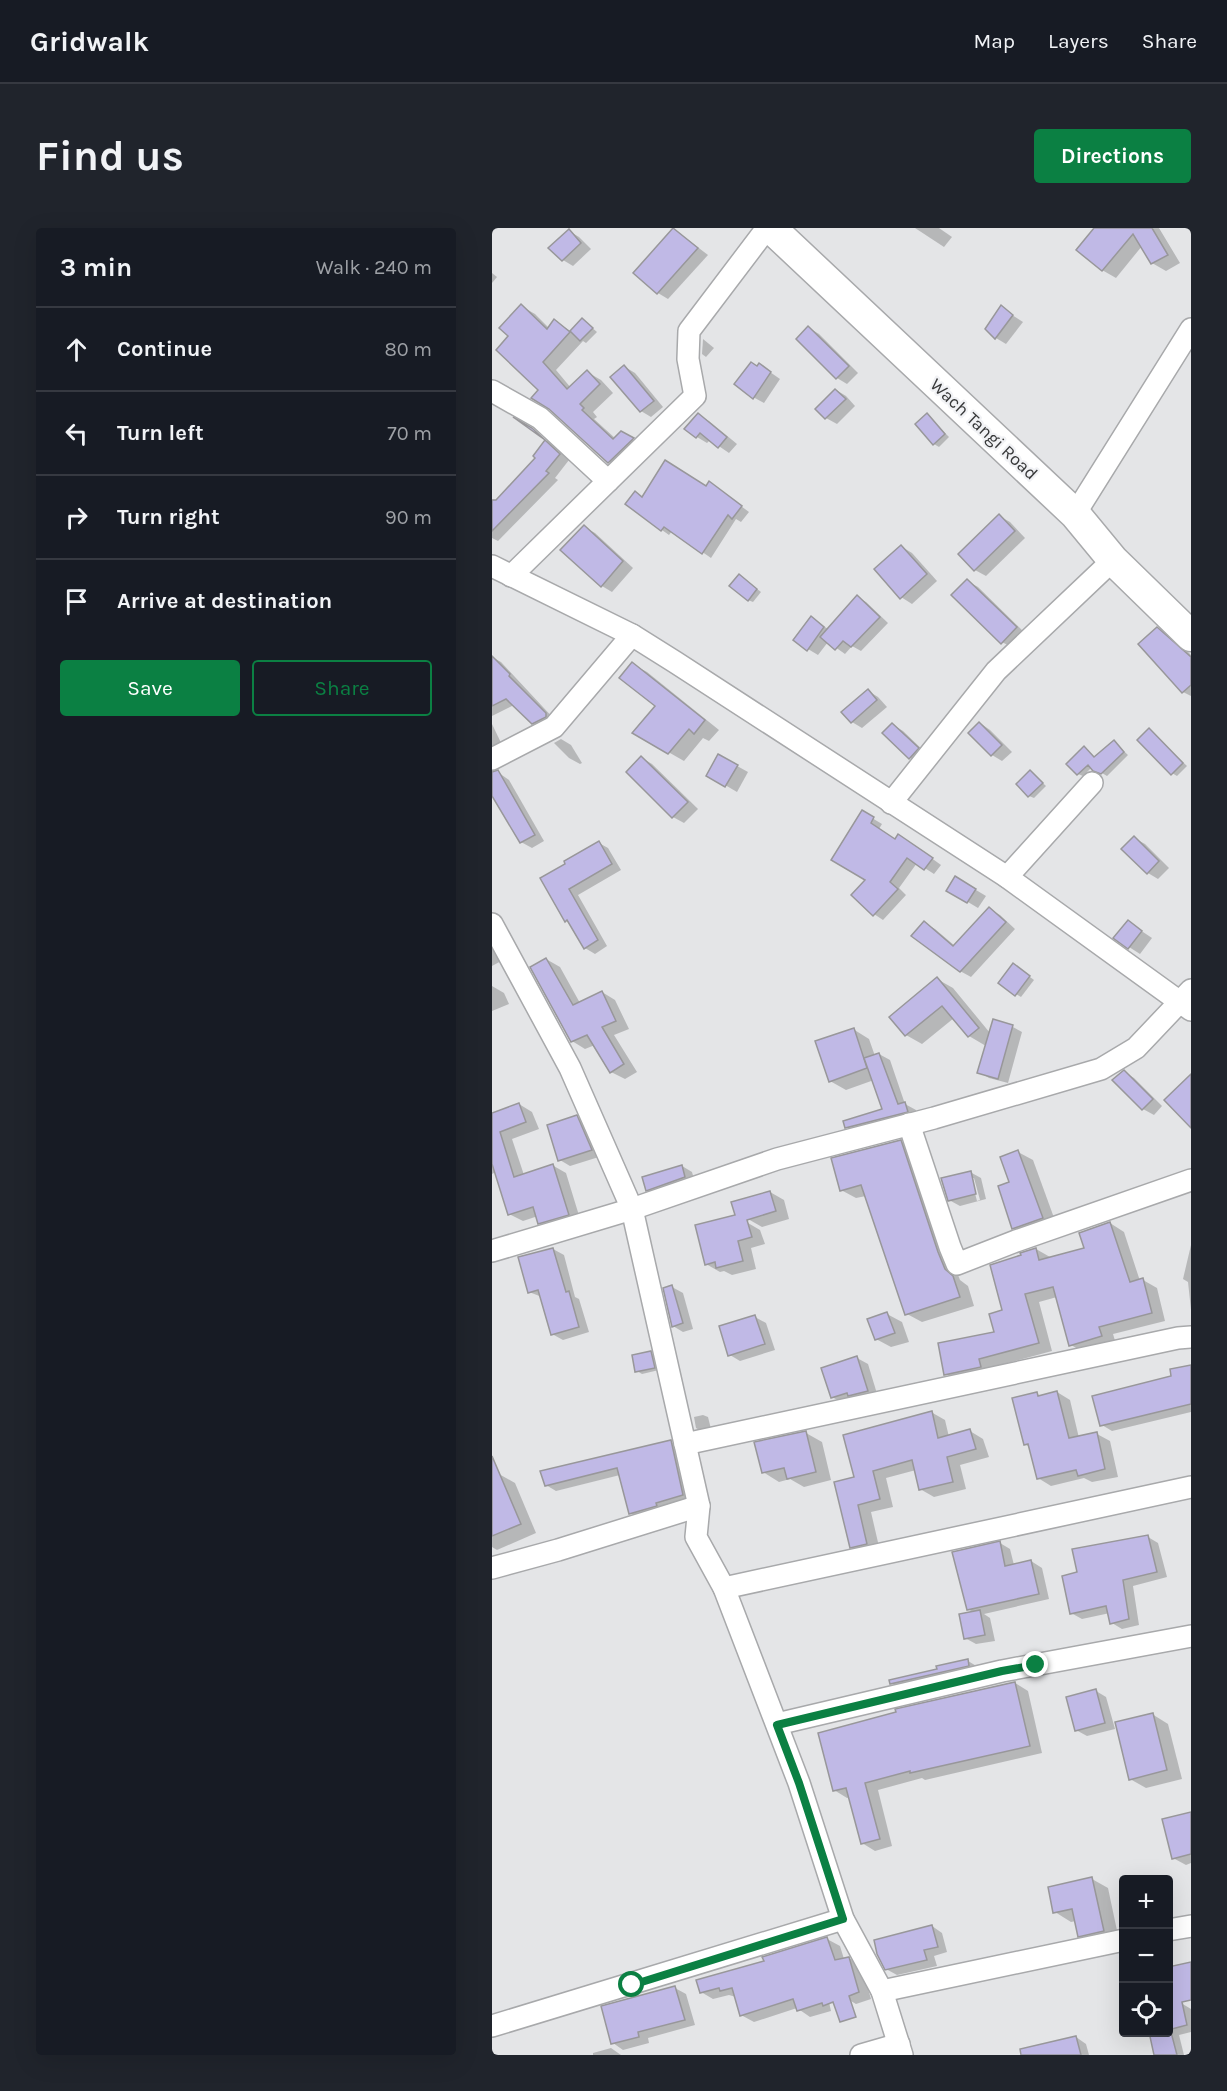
<!DOCTYPE html>
<meta charset="utf-8">
<style>
body{margin:0;font-family:Karla,sans-serif;background:#20242c;color:#f1f3f6}
.controls{position:absolute;right:18px;bottom:18px;display:grid;overflow:hidden;border-radius:6px;box-shadow:0 6px 24px #0002}
.controls button{width:54px;height:54px;display:grid;place-items:center;padding:0;border:0;border-bottom:2px solid #363941;background:#171b24;color:#f1f3f6;font:30px sans-serif}
.stop{position:absolute;width:18px;height:18px;margin:-14px;border:4px solid #0b8043;border-radius:50%;background:#fff}
.stop.end{background:#0b8043;border-color:#fff;box-shadow:0 2px 6px #0008}
.list{margin:0;padding:0;list-style:none}
h2{display:flex;justify-content:space-between;align-items:center;height:78px;margin:0;padding:0 24px;font-size:26px}
h2 small{font-size:20px;font-weight:400;color:#9ea1a6}
.list li{display:grid;grid-template-columns:39px 1fr auto;gap:18px;align-items:center;box-sizing:border-box;height:84px;padding:0 24px;border-top:2px solid #363941}
.list b{display:block;font-size:22px;white-space:nowrap}
.list em{font-size:20px;font-style:normal;color:#9ea1a6}
.actions{display:flex;gap:12px;padding:18px 24px}
.actions a{flex:1;padding:14px 0;border:2px solid #0b8043;border-radius:6px;text-align:center;font-size:21px;color:#0b8043}
.actions .main{background:#0b8043;color:#fff}
.icon{flex:none;width:33px;height:33px;fill:none;stroke:currentColor;stroke-width:2;stroke-linecap:round;stroke-linejoin:round}
.map{position:relative;flex:none;width:699px;height:1827px;overflow:hidden;border-radius:6px}
header{display:flex;align-items:center;gap:36px;box-sizing:border-box;height:84px;padding:0 30px;background:#171b24;border-bottom:2px solid #363941}
header strong{font-size:28px}
nav{display:flex;gap:33px;margin-inline-start:auto;font-size:21px}
.intro{display:flex;align-items:center;justify-content:space-between;box-sizing:border-box;height:144px;padding:0 36px}
h1{margin:0;font-size:42px}
.button{padding:15px 27px;border-radius:6px;background:#0b8043;color:#fff;font-size:21px;font-weight:700}
main{display:flex;gap:36px;padding:0 36px}
aside{flex:1;background:#171b24;border-radius:6px;box-shadow:0 6px 24px #0002}
.map>svg:first-child{display:block}
.shadow{fill:#0003;fill-rule:evenodd}
.building{fill:#c0b9e6;stroke:#98979a;stroke-width:1.5}
.lines{fill:none;stroke-linecap:round;stroke-linejoin:round}
.minor-casing{stroke:#a8a9ab;stroke-width:24}
.secondary-casing{stroke:#a8a9ab;stroke-width:33}
.minor{stroke:#fff;stroke-width:21}
.secondary{stroke:#fff;stroke-width:30}
.route{stroke:#0b8043;stroke-width:8}
.labels{text-anchor:middle;stroke-width:4.5;stroke-linejoin:round;paint-order:stroke}
.street-label{font-size:18px;fill:#373839;stroke:#f1f2f5}
</style>
<header>
<strong>Gridwalk</strong>
<nav><a>Map</a><a>Layers</a><a>Share</a></nav>
</header>
<div class="intro"><h1>Find us</h1><a class="button">Directions</a></div>
<main>
<aside>
<h2>3 min<small>Walk · 240 m</small></h2>
<ul class="list">
<li><svg class="icon" aria-label="ahead" viewBox="0 0 24 24"><path d="M12 20V5M6 11l6-6 6 6"/></svg><div><b>Continue</b></div><em>80 m</em></li>
<li><svg class="icon" aria-label="left" viewBox="0 0 24 24"><path d="M17 20v-9H6M10 6l-5 5 5 5"/></svg><div><b>Turn left</b></div><em>70 m</em></li>
<li><svg class="icon" aria-label="right" viewBox="0 0 24 24"><path d="M7 20v-9h11M14 6l5 5-5 5"/></svg><div><b>Turn right</b></div><em>90 m</em></li>
<li><svg class="icon" aria-label="arrive" viewBox="0 0 24 24"><path d="M6 21V4h12l-3 4 3 4H6"/></svg><div><b>Arrive at destination</b></div></li>
</ul>
<div class="actions"><a class="main">Save</a><a>Share</a></div>
</aside>
<div class="map">
<svg width="699" height="1827" viewBox="0 0 699 1827">
<rect width="100%" height="100%" fill="#e4e5e7"/>
<!-- shadow -->
<g class="shadow">
<polygon points="423,0 447,0 460,9 452,19"/>
<polygon points="604,0 667,0 688,35 674,43 660,35 650,18 624,50 610,42"/>
<polygon points="182,1 216,27 176,71 166,65"/>
<polygon points="77,3 87,9 99,21 81,38 71,32"/>
<polygon points="0,45 5,49 0,55"/>
<polygon points="29,78 43,86 57,100 63,93 80,104 91,92 105,104 94,115 91,113 64,142 79,160 95,144 109,152 121,165 101,184 105,189 102,191 124,211 129,205 154,219 131,242 117,234 49,162 18,108"/>
<polygon points="512,82 531,94 514,116 504,110"/>
<polygon points="317,100 327,106 366,145 355,156 345,150"/>
<polygon points="211,111 222,120 214,129 210,126"/>
<polygon points="268,137 288,151 272,175 261,169 266,140"/>
<polygon points="133,139 143,145 171,179 159,189 149,183"/>
<polygon points="344,162 354,168 363,178 345,196 334,190 325,181"/>
<polygon points="206,187 217,193 245,216 237,225 218,212 215,215 205,209"/>
<polygon points="435,187 457,209 447,219 442,216"/>
<polygon points="55,212 77,232 63,250 66,252 6,313 0,310 0,280 45,230 43,228"/>
<polygon points="218,255 257,284 249,294 244,291 219,330 180,303 177,307 170,302 136,276 144,265 151,270 214,260"/>
<polygon points="507,288 518,294 533,310 494,348 483,342"/>
<polygon points="92,299 103,305 141,340 120,364 110,358"/>
<polygon points="410,319 420,325 445,353 420,376 409,369"/>
<polygon points="252,351 269,364 261,374 256,372"/>
<polygon points="475,353 486,359 534,406 521,420 510,414"/>
<polygon points="365,369 374,374 396,395 369,423 360,418 353,426 336,414 326,427 316,421 319,390 336,401"/>
<polygon points="666,401 682,410 699,427 699,468 691,464"/>
<polygon points="0,429 9,434 64,493 51,501 41,495 22,477 0,488"/>
<polygon points="140,436 155,444 227,502 217,513 211,510 192,533 143,505 165,477"/>
<polygon points="376,463 386,469 395,479 370,500 360,494"/>
<polygon points="488,495 498,502 520,524 510,533 500,527 478,505"/>
<polygon points="0,496 12,521 0,530"/>
<polygon points="401,497 411,503 436,527 429,536 418,530 392,505"/>
<polygon points="657,502 695,538 685,548 680,545"/>
<polygon points="69,511 79,517 90,535 88,536 77,530 62,515"/>
<polygon points="622,514 636,527 615,548 600,539 591,548 586,546 592,520 604,530"/>
<polygon points="227,528 256,544 245,564 216,547"/>
<polygon points="150,530 160,536 206,581 192,595 181,589 136,544"/>
<polygon points="539,544 554,558 542,570 537,568"/>
<polygon points="7,545 17,552 52,613 40,620 29,614 0,565 0,549"/>
<polygon points="370,584 390,596 387,601 403,612 416,613 449,637 442,646 425,635 407,660 414,667 391,692 382,686 375,651"/>
<polygon points="642,610 653,616 677,640 666,651 656,645"/>
<polygon points="107,615 116,620 129,642 86,667 115,718 103,726 93,720 79,695 74,693 50,651"/>
<polygon points="464,650 494,668 486,680 456,662"/>
<polygon points="498,681 508,687 523,701 479,749 468,743 432,695 443,701 463,718"/>
<polygon points="636,694 660,710 648,726 623,710"/>
<polygon points="0,709 11,732 0,738"/>
<polygon points="54,731 68,739 88,775 110,764 123,772 137,801 122,807 145,844 133,851 119,844 103,817 93,821 80,813"/>
<polygon points="526,740 542,752 529,769 524,766"/>
<polygon points="445,751 461,760 498,805 519,798 530,804 516,855 497,850 487,844 494,818 477,808 462,790 430,816 414,807"/>
<polygon points="0,758 12,765 17,776 0,783"/>
<polygon points="361,801 377,811 383,828 387,826 398,832 413,876 424,882 426,889 365,905 354,899 392,882 382,852 354,862 338,853"/>
<polygon points="632,844 642,850 670,878 662,887 651,881 622,852"/>
<polygon points="27,876 40,884 47,901 20,911 32,947 60,937 74,945 89,994 61,1002 48,995 46,988 31,993 17,986 4,944 0,946 0,886"/>
<polygon points="85,889 95,895 110,928 78,938 68,932"/>
<polygon points="409,913 424,922 461,1034 468,1052 476,1058 482,1078 430,1094 415,1086 374,968 364,970 349,962"/>
<polygon points="526,924 541,932 565,998 536,1008 521,1000 519,955"/>
<polygon points="190,938 200,944 203,955 166,968 155,962"/>
<path d="M 478,944 L 489,950 L 494,971 L 468,978 L 457,972 ZM 479,950 L 482,950 L 488,972 L 485,973 Z"/>
<polygon points="278,964 292,972 297,991 270,999 256,991 256,995 268,1002 273,1016 259,1020 264,1041 240,1047 232,1043 228,1044 214,1036 245,988"/>
<polygon points="618,995 632,1004 648,1053 651,1052 665,1060 673,1093 621,1106 624,1116 593,1125 579,1117 565,1069 547,1074 560,1123 501,1139 502,1147 468,1154 454,1146 504,1106 531,1028 544,1021 558,1029 594,1021"/>
<polygon points="699,1017 699,1082 696,1054 691,1051"/>
<polygon points="61,1021 72,1027 83,1069 87,1071 97,1104 71,1112 60,1106 50,1069 37,1064"/>
<polygon points="180,1059 191,1065 201,1101 191,1104 181,1098"/>
<polygon points="395,1086 410,1094 417,1114 399,1119 384,1111"/>
<polygon points="263,1089 274,1095 283,1122 248,1133 238,1127"/>
<polygon points="159,1125 164,1127 167,1142 150,1146 145,1143"/>
<polygon points="365,1130 376,1136 386,1169 351,1175 340,1169"/>
<polygon points="699,1138 699,1184 620,1203 610,1197"/>
<polygon points="565,1164 578,1172 587,1210 605,1206 618,1213 626,1249 600,1254 592,1250 559,1258 546,1250 539,1220 533,1216 545,1166 549,1168"/>
<polygon points="439,1184 453,1192 457,1209 478,1203 491,1211 497,1229 468,1237 474,1261 442,1269 428,1261 424,1242 394,1250 401,1279 379,1284 388,1323 373,1327 359,1319 364,1250"/>
<polygon points="211,1187 216,1189 219,1201 209,1203 204,1200 202,1189"/>
<polygon points="314,1205 330,1214 339,1252 312,1259 298,1251 287,1254 271,1244"/>
<polygon points="179,1214 189,1219 201,1272 149,1291 139,1285 128,1247 64,1263 54,1257"/>
<polygon points="7,1246 23,1255 44,1305 5,1322 0,1319 0,1249"/>
<polygon points="656,1309 666,1315 675,1349 641,1358 647,1397 630,1401 620,1395 618,1385 590,1391 579,1385 587,1346"/>
<polygon points="508,1315 518,1321 522,1337 539,1333 550,1340 557,1371 492,1386 498,1390 503,1413 484,1416 473,1410 482,1385 476,1381"/>
<polygon points="476,1433 486,1439 410,1461 399,1455"/>
<polygon points="523,1455 536,1463 550,1525 433,1552 430,1550 386,1562 400,1618 383,1623 370,1615 358,1569 355,1570 342,1562"/>
<polygon points="604,1463 614,1469 623,1501 595,1508 584,1502"/>
<polygon points="660,1486 676,1496 690,1551 654,1560 638,1551"/>
<polygon points="699,1585 699,1635 694,1637 681,1630"/>
<polygon points="600,1651 616,1660 627,1712 603,1717 587,1708 584,1693 579,1694 563,1684"/>
<polygon points="440,1698 450,1705 455,1724 442,1728 445,1738 405,1747 394,1741"/>
<polygon points="335,1711 348,1718 352,1731 357,1730 369,1737 379,1771 364,1776 352,1769 332,1752 339,1783 318,1789 305,1780 262,1794 249,1787 244,1769 237,1767 221,1771 209,1764 274,1734"/>
<polygon points="183,1760 194,1766 203,1797 156,1810 157,1815 131,1822 121,1815"/>
<polygon points="689,1775 699,1781 699,1804 687,1807 692,1827 664,1827 676,1804 676,1778"/>
<polygon points="584,1809 594,1816 597,1827 556,1827"/>
<polygon points="119,1820 129,1827 101,1827 101,1825"/>
</g>
<!-- building -->
<g class="building">
<polygon points="181,0 206,20 165,66 141,45"/>
<polygon points="602,0 660,0 676,27 659,36 641,6 610,43 584,22"/>
<polygon points="77,1 89,15 70,33 56,20"/>
<polygon points="29,76 55,101 62,91 78,104 51,134 75,161 95,142 108,156 88,176 92,180 90,182 121,211 129,203 142,210 116,235 57,181 39,170 46,162 4,122 16,108 7,100"/>
<polygon points="509,77 521,87 503,111 493,101"/>
<polygon points="90,90 101,100 88,113 78,103"/>
<polygon points="316,98 357,138 344,151 304,111"/>
<polygon points="259,134 265,138 267,135 279,144 261,171 242,156"/>
<polygon points="132,137 162,173 148,184 118,149"/>
<polygon points="343,161 354,171 333,191 323,181"/>
<polygon points="206,185 235,209 226,220 208,205 204,210 192,201"/>
<polygon points="435,185 453,206 441,217 423,196"/>
<polygon points="21,189 40,200 68,226 54,243 57,245 0,303 0,272 4,272 43,230 41,228 53,212"/>
<polygon points="173,232 214,258 217,253 250,278 240,291 236,287 210,326 172,299 169,303 133,276 143,263 150,269"/>
<polygon points="507,286 523,303 482,343 466,326"/>
<polygon points="92,297 131,333 109,359 68,322"/>
<polygon points="409,317 435,346 408,371 382,341"/>
<polygon points="247,346 265,361 256,373 237,358"/>
<polygon points="475,351 525,399 509,416 459,367"/>
<polygon points="365,367 388,389 359,419 351,413 343,422 328,409"/>
<polygon points="319,388 332,399 315,423 301,412"/>
<polygon points="665,399 699,429 699,457 690,465 646,416"/>
<polygon points="0,428 18,446 17,448 54,485 54,489 40,496 14,471 0,478"/>
<polygon points="140,434 213,492 202,506 197,501 176,526 140,505 163,478 127,450"/>
<polygon points="376,461 385,472 359,495 349,484"/>
<polygon points="487,494 510,517 499,528 476,505"/>
<polygon points="400,495 427,520 417,531 390,505"/>
<polygon points="657,500 691,535 679,547 645,512"/>
<polygon points="622,512 632,524 609,546 601,543 596,537 585,547 574,536 592,518 602,529"/>
<polygon points="226,526 246,537 233,559 214,548"/>
<polygon points="149,528 196,574 180,590 134,544"/>
<polygon points="6,542 43,607 28,615 0,568 0,544"/>
<polygon points="538,542 551,555 536,569 524,556"/>
<polygon points="370,582 382,589 379,595 403,611 406,606 441,630 432,642 415,630 398,654 406,661 381,688 359,667 373,652 339,632"/>
<polygon points="642,608 667,633 655,646 629,621"/>
<polygon points="107,613 120,636 77,661 106,712 92,721 75,692 73,694 48,650 73,636 72,633"/>
<polygon points="463,648 484,661 475,675 454,663"/>
<polygon points="497,679 514,694 468,744 419,708 432,693 461,718"/>
<polygon points="636,692 650,703 636,721 621,710"/>
<polygon points="54,730 81,777 110,763 124,793 110,799 132,836 118,845 95,807 79,814 38,739"/>
<polygon points="521,735 538,748 523,768 506,755"/>
<polygon points="445,749 487,800 476,809 450,778 413,808 397,789"/>
<polygon points="501,791 521,797 506,851 485,845"/>
<polygon points="362,800 375,840 337,854 323,813"/>
<polygon points="387,825 406,876 413,874 416,884 353,900 351,893 390,881 372,830"/>
<polygon points="632,842 661,871 650,882 620,852"/>
<polygon points="699,846 699,900 672,872"/>
<polygon points="27,875 34,894 8,904 22,949 61,936 77,987 46,996 41,979 16,987 0,936 0,885"/>
<polygon points="85,887 100,922 66,933 55,897"/>
<polygon points="409,912 446,1024 453,1041 461,1048 468,1069 413,1087 369,957 348,963 339,930"/>
<polygon points="526,922 551,990 520,1001 506,958 517,954 508,929"/>
<polygon points="190,937 193,949 154,963 150,949"/>
<polygon points="479,943 484,966 456,973 449,950"/>
<polygon points="278,963 284,983 255,992 260,1009 246,1013 251,1033 224,1040 223,1034 213,1037 203,997 243,987 239,974"/>
<polygon points="618,994 638,1054 651,1050 660,1085 607,1099 610,1108 577,1118 561,1059 533,1066 547,1115 487,1131 489,1139 452,1147 446,1115 502,1104 497,1086 510,1082 498,1037 529,1027 528,1025 544,1020 547,1032 592,1020 587,1005"/>
<polygon points="61,1020 74,1064 77,1063 87,1099 59,1107 46,1062 36,1065 26,1029"/>
<polygon points="180,1057 191,1095 180,1099 171,1060"/>
<polygon points="395,1084 403,1105 383,1112 375,1091"/>
<polygon points="263,1087 273,1116 236,1128 227,1098"/>
<polygon points="159,1123 163,1140 143,1144 140,1127"/>
<polygon points="365,1128 376,1163 356,1168 355,1165 339,1170 329,1140"/>
<polygon points="699,1137 699,1176 608,1198 600,1168 679,1148 678,1141"/>
<polygon points="565,1163 577,1210 605,1204 613,1241 586,1248 584,1242 545,1251 536,1216 532,1217 520,1170 545,1164 546,1168"/>
<polygon points="440,1183 446,1210 478,1201 484,1221 455,1229 461,1254 427,1262 420,1232 381,1243 388,1271 366,1277 375,1316 358,1320 342,1254 362,1249 351,1207"/>
<polygon points="314,1203 324,1244 295,1251 292,1240 270,1245 262,1214"/>
<polygon points="179,1212 191,1267 164,1275 165,1278 137,1286 125,1240 53,1258 48,1243"/>
<polygon points="0,1228 29,1296 0,1308"/>
<polygon points="656,1307 665,1344 631,1352 637,1391 618,1396 614,1378 578,1386 570,1348 585,1344 580,1321"/>
<polygon points="508,1313 513,1338 539,1332 547,1366 475,1382 460,1324"/>
<polygon points="488,1382 493,1407 472,1411 467,1386"/>
<polygon points="476,1431 477,1438 398,1456 397,1452 445,1441 444,1438"/>
<polygon points="523,1454 538,1518 418,1545 418,1543 373,1555 388,1611 369,1616 354,1560 341,1563 326,1505 404,1484 403,1481"/>
<polygon points="604,1461 613,1495 583,1503 574,1469"/>
<polygon points="661,1485 675,1542 637,1552 623,1494"/>
<polygon points="699,1584 699,1626 680,1631 670,1591"/>
<polygon points="600,1649 612,1703 586,1709 580,1681 561,1685 556,1659"/>
<polygon points="440,1697 446,1719 432,1722 435,1732 393,1742 385,1726 382,1712"/>
<polygon points="335,1709 343,1732 357,1729 367,1764 357,1768 364,1789 348,1794 341,1774 331,1778 330,1775 305,1783 301,1771 248,1788 240,1760 228,1763 227,1760 208,1765 204,1752 272,1733 270,1729"/>
<polygon points="699,1734 699,1772 690,1774 695,1797 676,1802 676,1739"/>
<polygon points="183,1758 193,1792 146,1804 147,1809 119,1816 109,1778"/>
<polygon points="657,1804 679,1804 685,1827 662,1827"/>
<polygon points="584,1808 589,1827 529,1827 528,1821"/>
</g>
<g class="lines">
<!-- minor casing -->
<g class="minor-casing">
<g id="minor">
<polyline points="0,163 48,190 116,253"/>
<polyline points="583,286 699,101"/>
<polyline points="0,338 140,407 183,434 515,649 699,782"/>
<polyline points="19,348 203,168 196,131 197,103 275,0"/>
<polyline points="0,531 62,499 140,407"/>
<polyline points="399,575 504,443 621,332"/>
<polyline points="515,649 600,555"/>
<polyline points="0,696 78,840 140,981 207,1278 204,1309 232,1360 307,1555 351,1691 390,1763 410,1827"/>
<polyline points="417,896 458,1019 465,1036 524,1013 699,952"/>
<polyline points="0,1023 140,981 285,931 442,890 609,841 644,820 699,762"/>
<polyline points="193,1216 686,1110 699,1109"/>
<polyline points="0,1340 66,1322 207,1278"/>
<polyline points="232,1360 699,1259"/>
<polyline points="285,1496 510,1443 699,1408"/>
<polyline points="676,1702 699,1698"/>
<polyline points="390,1763 632,1712"/>
<polyline points="0,1798 351,1691"/>
<polyline points="369,1827 407,1816"/>
</g>
</g>
<!-- secondary casing -->
<g class="secondary-casing">
<polyline id="secondary" points="279,0 583,286 621,332 699,408"/>
</g>
<!-- minor -->
<use href="#minor" class="minor"/>
<!-- secondary -->
<use href="#secondary" class="secondary"/>
</g>
<g class="lines">
<!-- route -->
<polyline class="route" points="140,1757 351,1691 307,1555 285,1497 510,1443 544,1437"/>
</g>
<g class="labels">
<!-- street labels -->
<g class="street-label">
<text transform="translate(492 201) rotate(43)" y="6">Wach Tangi Road</text>
</g>
</g>
</svg>
<div class="controls">
<button>+</button>
<button>−</button>
<button><svg class="icon" aria-label="locate" viewBox="0 0 24 24"><circle cx="12" cy="12" r="6"/><path d="M12 2v4M12 18v4M2 12h4M18 12h4"/></svg></button>
</div>
<div class="stop" style="left:140px;top:1757px"></div>
<div class="stop end" style="left:544px;top:1437px"></div>
</div>
</main>
